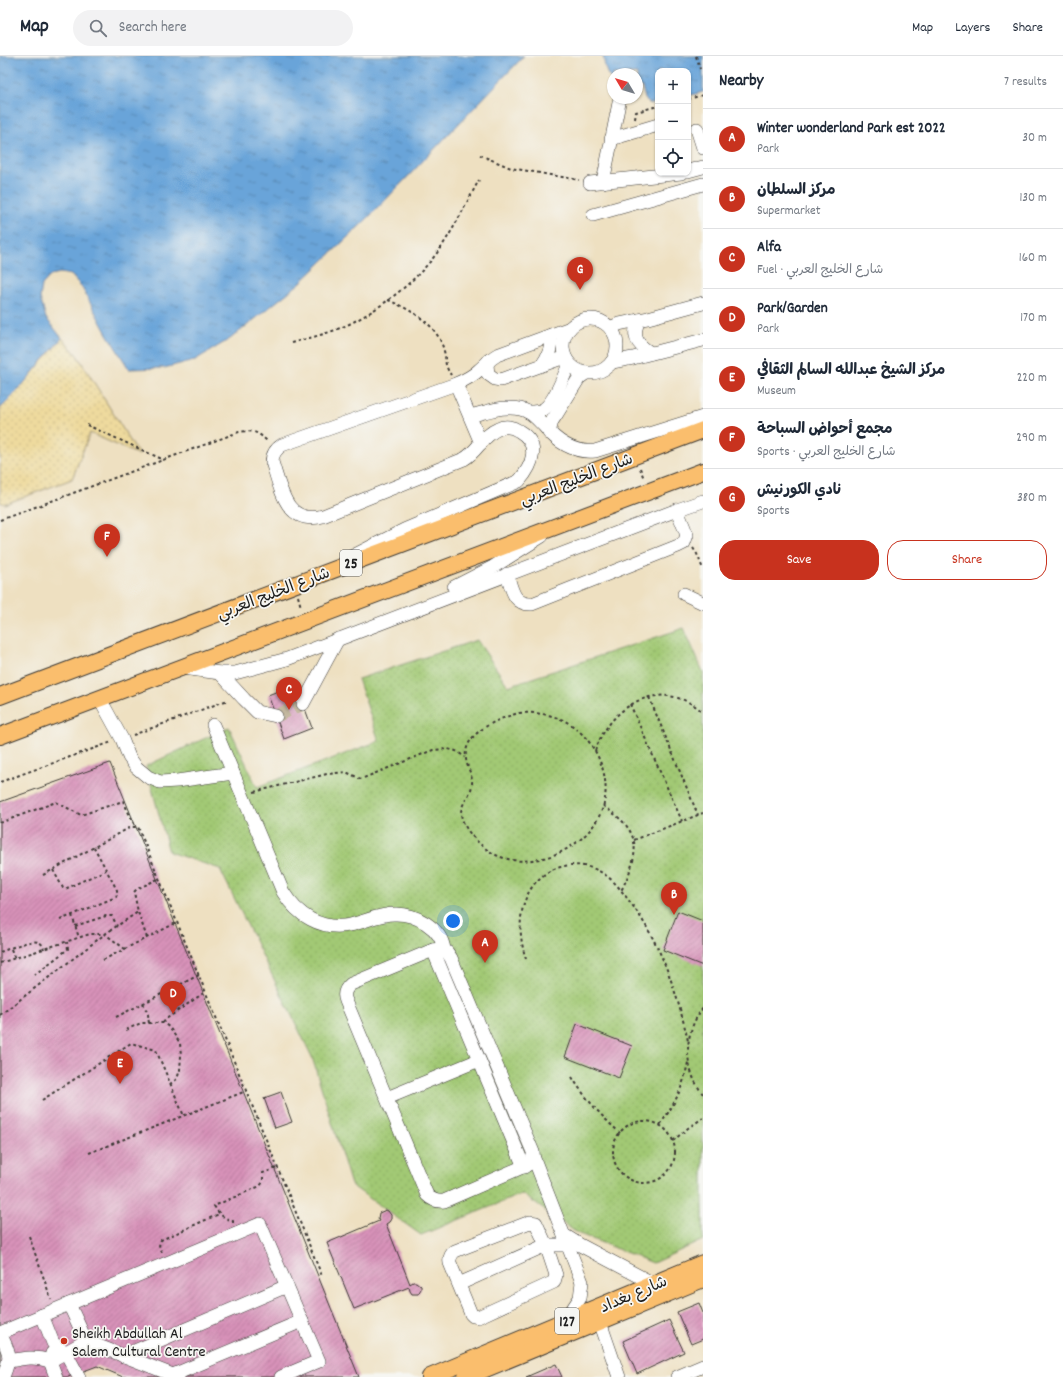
<!DOCTYPE html>
<meta charset="utf-8">
<style>
body{margin:0;font-family:Dekko,"Playpen Sans Arabic",sans-serif;background:#f2f2f3;color:#1f2937}
.controls{position:absolute;right:12px;top:12px;display:grid;overflow:hidden;border-radius:8px;box-shadow:0 1px 3px #0004}
.controls button{width:36px;height:36px;display:grid;place-items:center;padding:0;border:0;border-bottom:1px solid #e0e1e3;background:#fff;color:#1f2937;font:20px sans-serif}
.compass{position:absolute;left:607px;top:12px;width:36px;height:36px;border-radius:50%;background:#fff;box-shadow:0 1px 3px #0004;rotate:308deg}
.you{position:absolute;left:453px;top:865px;width:14px;height:14px;margin:-10px;border:3px solid #fff;border-radius:50%;background:#1a73e8;box-shadow:0 0 0 6px #1a73e833}
.badge{display:grid;place-items:center;width:26px;height:26px;border-radius:50%;background:#c8321e;color:#fff;font-size:13px;font-weight:700}
.pin{position:absolute;translate:-50% -33px;filter:drop-shadow(0 1px 2px #0008)}
.pin::after{content:'';position:absolute;top:21px;width:14px;height:12px;background:inherit;clip-path:polygon(0 0,100% 0,50% 100%)}
.list{margin:0;padding:0;list-style:none}
h2{display:flex;justify-content:space-between;align-items:center;height:52px;margin:0;padding:0 16px;font-size:17px}
h2 small{font-size:13px;font-weight:400;color:#747a83}
.list li{display:grid;grid-template-columns:26px 1fr auto;gap:12px;align-items:center;box-sizing:border-box;height:60px;padding:0 16px;border-top:1px solid #e0e1e3}
.list b{display:block;font-size:15px;white-space:nowrap}
.list p{margin:0;font-size:13px;white-space:nowrap;color:#747a83}
.list em{font-size:13px;font-style:normal;color:#747a83}
.actions{display:flex;gap:8px;padding:12px 16px}
.actions a{flex:1;padding:9px 0;border:1px solid #c8321e;border-radius:16px;text-align:center;font-size:14px;color:#c8321e}
.actions .main{background:#c8321e;color:#fff}
.icon{flex:none;width:22px;height:22px;fill:none;stroke:currentColor;stroke-width:2;stroke-linecap:round;stroke-linejoin:round}
.map{position:relative;flex:none;width:703px;height:1321px;overflow:hidden}
header{display:flex;align-items:center;gap:24px;box-sizing:border-box;height:56px;padding:0 20px;background:#fff;border-bottom:1px solid #e0e1e3}
header strong{font-size:19px}
nav{display:flex;gap:22px;margin-inline-start:auto;font-size:14px}
.search{width:280px;height:36px;background:#f2f2f3;display:flex;align-items:center;gap:10px;box-sizing:border-box;padding:0 14px;border-radius:22px;color:#747a83;font-size:15px}
main{display:flex}
aside{flex:1;background:#fff}
.map>svg:first-child{display:block}
.sand{fill:url(#sand-dots);stroke:#857b5d}
.park{fill:url(#park-dots);stroke:#5f7248}
.water{fill:url(#water-ripples);stroke:#42607a}
.building{fill:url(#building-hatch)}
.lines{fill:none;stroke-linecap:round;stroke-linejoin:round}
.minor-tunnel{stroke:#c4b9a0;stroke-width:13;stroke-dasharray:13 6;stroke-linecap:butt}
.minor-casing{stroke:#3c3935;stroke-width:14}
.major-casing{stroke:#3c3935;stroke-width:18}
.path{stroke:#3c3935;stroke-width:2;stroke-dasharray:3 3;stroke-linecap:butt}
.minor{stroke:#fff;stroke-width:13}
.major{stroke:#fabe6d;stroke-width:16}
.poi-dot{fill:#c8321e;stroke:#f6f6f2;stroke-width:1.5}
.labels{text-anchor:middle;stroke-width:3.5;stroke-linejoin:round;paint-order:stroke}
.shield{fill:#f6f6f2;stroke:#5d5d5c;stroke-width:1}
.shield-label{font-size:15px;font-weight:bold;fill:#1c1c1c}
.street-label{font-size:16px;fill:#1c1c1c;stroke:#f6f6f2}
.poi-label{font-size:16px;fill:#1c1c1c;stroke:#f6f6f2;text-anchor:start}
</style>
<header>
<strong>Map</strong>
<div class="search"><svg class="icon" aria-label="search" viewBox="0 0 24 24"><circle cx="10" cy="10" r="6"/><path d="M15 15l6 6"/></svg>Search here</div>
<nav><a>Map</a><a>Layers</a><a>Share</a></nav>
</header>
<main>
<div class="map">
<svg width="703" height="1321" viewBox="0 0 703 1321">
<defs>
<pattern id="sand-dots" width="8" height="8" patternUnits="userSpaceOnUse"><rect width="8" height="8" fill="#eeda9e"/><path d="M2 2h.1M6 6h.1" fill="none" stroke="#ccba88" stroke-width="1.8" stroke-linecap="round"/></pattern>
<pattern id="park-dots" width="8" height="8" patternUnits="userSpaceOnUse"><rect width="8" height="8" fill="#a2c974"/><path d="M2 2h.1M6 6h.1" fill="none" stroke="#8bac64" stroke-width="1.8" stroke-linecap="round"/></pattern>
<pattern id="water-ripples" width="26" height="14" patternUnits="userSpaceOnUse"><rect width="26" height="14" fill="#69a4d9"/><path d="M2 4q2-2 4 0t4 0M15 11q2-2 4 0t4 0" fill="none" stroke="#5685af"/></pattern>
<pattern id="building-hatch" width="6" height="6" patternUnits="userSpaceOnUse"><rect width="6" height="6" fill="#d892b9"/><path d="M-1 1l2-2M0 6l6-6M5 7l2-2" fill="none" stroke="#ae7696"/></pattern>
</defs>
<rect width="100%" height="100%" fill="#f6f6f2"/>
<filter id="ink" filterUnits="userSpaceOnUse"><feTurbulence type="fractalNoise" baseFrequency=".025" numOctaves="2"/><feDisplacementMap in="SourceGraphic" scale="8" xChannelSelector="R" yChannelSelector="G"/><feConvolveMatrix kernelMatrix="1 2 1 2 8 2 1 2 1" color-interpolation-filters="sRGB"/></filter>
<filter id="wash" filterUnits="userSpaceOnUse"><feTurbulence type="fractalNoise" baseFrequency=".012" numOctaves="4" result="noise"/><feDisplacementMap in="SourceGraphic" scale="16" xChannelSelector="R" yChannelSelector="G"/><feGaussianBlur stdDeviation="0.9" result="paint"/><feColorMatrix in="noise" values="0 0 0 0 0 0 0 0 0 0 0 0 0 0 0 0 0 1.4 0 .05"/><feComposite in="paint" operator="in"/></filter>
<g filter="url(#wash)">
<rect width="100%" height="100%" fill="#eee0c1"/>
<!-- sand -->
<polygon class="sand" points="62,282 77,299 139,399 90,377 72,423 5,448 0,446 0,353 19,333"/>
<!-- park -->
<polygon class="park" points="684,572 703,616 703,1184 653,1207 577,1177 522,1138 421,1179 351,1129 312,1001 220,813 169,796 146,710 229,671 257,731 379,685 358,623 477,584 508,630"/>
<!-- water -->
<g class="water">
<polygon points="0,0 524,0 370,160 300,227 230,283 195,304 164,312 129,313 107,278 81,230 71,219 60,217 51,219 42,229 40,242 46,262 62,282 19,333 0,353"/>
<path d="M 603,0 L 703,0 L 703,36 L 688,40 L 688,15 L 658,15 L 658,47 L 650,48 L 645,43 L 642,31 L 637,29 L 637,18 L 613,18 L 613,24 C 605,19 605,9 603,0 Z"/>
</g>
<g id="blocks">
<!-- building -->
<g class="building">
<polygon points="296,628 312,672 284,683 268,639"/>
<polygon points="110,707 359,1321 123,1321 97,1310 68,1321 0,1321 0,746"/>
<polygon points="678,855 703,865 703,910 663,894"/>
<polygon points="577,968 632,990 619,1022 565,1001"/>
<polygon points="281,1036 292,1066 275,1072 264,1042"/>
<polygon points="386,1154 388,1155 391,1159 391,1163 389,1166 386,1168 410,1228 413,1226 416,1226 421,1230 421,1233 418,1238 412,1238 410,1235 409,1231 354,1253 327,1187 379,1165 378,1163 379,1157"/>
<polygon points="699,1247 703,1257 703,1283 691,1288 677,1256"/>
<polygon points="669,1264 684,1296 637,1318 623,1285"/>
<polygon points="556,1308 562,1321 526,1321"/>
</g>
</g>
</g>
<g filter="url(#ink)">
<use href="#blocks" fill-opacity="0" stroke="#3c3935" stroke-width="1"/>
<g class="lines">
<!-- minor-tunnel -->
<polyline class="minor-tunnel" points="276,660 303,648"/>
<!-- minor casing -->
<g class="minor-casing">
<g id="minor">
<polyline points="697,73 703,92"/>
<polyline points="611,83 658,69"/>
<polyline points="688,115 703,111"/>
<polyline points="603,126 620,42"/>
<polyline points="590,127 681,117"/>
<polyline points="593,159 703,128"/>
<circle cx="590" cy="290" r="27"/>
<path d="M 639,264 C 631,280 637,289 651,297"/>
<polyline points="610,272 619,268 648,262 703,247"/>
<polyline points="489,304 487,309 488,318 495,323 501,324 565,301"/>
<polyline points="612,306 633,302 703,284"/>
<path d="M 542,309 C 549,300 552,291 551,279"/>
<polyline points="456,328 481,387"/>
<path d="M 528,356 C 534,356 539,356 544,353 C 553,347 565,318 569,308"/>
<path d="M 470,360 C 483,357 496,351 510,352 C 515,352 523,353 528,356 C 534,359 539,365 544,370 C 557,386 573,397 595,395 L 703,361"/>
<polyline points="549,377 552,365 556,359 579,322 586,317"/>
<path d="M 351,501 L 404,474 L 519,425 C 533,409 541,388 519,375 C 513,371 505,369 498,373 C 483,379 477,396 464,403 L 323,460 C 286,470 281,433 272,406 C 272,398 276,393 282,389 L 456,328 C 465,324 473,320 479,314 C 485,309 490,303 497,299 L 570,272"/>
<path d="M 507,518 C 512,533 513,549 532,548 L 678,490 L 684,487 L 687,479 L 677,454"/>
<polyline points="454,531 493,511 542,480"/>
<polyline points="684,538 703,547"/>
<polyline points="183,612 220,617 235,617 287,603 677,454 703,445"/>
<polyline points="220,617 244,643 257,656 276,660"/>
<polyline points="100,643 122,683 129,701 136,711 148,721 160,726 177,725 233,717"/>
<polyline points="303,648 338,583"/>
<path d="M 213,669 L 283,836 C 297,859 321,875 350,869 C 364,866 379,858 394,858 C 415,857 442,872 444,894"/>
<path d="M 440,893 L 447,896 L 451,902 L 533,1096 C 534,1102 532,1106 527,1109 L 444,1145 C 437,1146 432,1144 427,1139 L 346,945 C 343,938 345,933 351,928 L 433,894 Z"/>
<polyline points="433,894 524,1111"/>
<polyline points="387,1042 479,1004"/>
<polyline points="533,1100 582,1226 580,1242 564,1266"/>
<path d="M 530,1166 L 536,1167 L 546,1189 L 556,1219 L 554,1226 L 478,1261 L 473,1260 L 471,1258 L 450,1207 C 449,1202 451,1198 455,1195 Z"/>
<polyline points="564,1179 580,1189 654,1228"/>
<polyline points="459,1228 546,1189 568,1189"/>
<polyline points="69,1248 86,1285 178,1321"/>
<polyline points="42,1259 53,1287 66,1297 79,1321"/>
<polyline points="600,1266 619,1321"/>
<polyline points="0,1277 260,1168 319,1305 281,1321"/>
<path d="M 0,1277 C 10,1299 12,1298 3,1321"/>
<polyline points="52,1297 50,1305 56,1321"/>
<polyline points="123,1300 287,1230"/>
<path d="M 10,1305 C 25,1302 35,1300 50,1305 L 86,1285"/>
<polyline points="173,1319 302,1265"/>
<polyline points="677,1321 703,1310"/>
</g>
</g>
<!-- major casing -->
<g class="major-casing">
<g id="major">
<polyline points="0,640 703,374"/>
<polyline points="0,680 703,415"/>
<polyline points="430,1321 703,1207"/>
<polyline points="466,1321 703,1223"/>
</g>
</g>
<!-- path -->
<g class="path">
<polyline points="696,0 700,13"/>
<polyline points="688,43 703,39"/>
<polyline points="635,63 636,56 658,50"/>
<polyline points="480,99 511,112 579,124"/>
<path d="M 388,244 C 411,254 438,268 444,295 C 447,306 443,307 451,319"/>
<path d="M 291,287 C 313,281 335,276 355,265 C 387,248 421,221 442,190 C 456,169 467,146 479,124"/>
<polyline points="87,369 164,404"/>
<polyline points="640,412 644,423"/>
<path d="M 0,464 L 239,376 C 254,374 258,376 268,386"/>
<polyline points="693,492 697,498 703,513"/>
<polyline points="298,540 301,551"/>
<polyline points="649,641 698,759"/>
<polyline points="630,648 682,765"/>
<path d="M 519,657 C 534,656 549,658 563,664 C 593,679 613,718 603,751 C 593,781 562,801 532,804 C 520,806 507,804 496,799 C 482,792 461,773 461,756 C 462,746 471,739 472,729 C 473,719 467,712 466,703 C 462,677 499,662 519,657 Z"/>
<polyline points="133,679 228,644"/>
<path d="M 595,695 C 611,648 661,620 703,656"/>
<polyline points="0,726 112,686"/>
<polyline points="254,736 327,718 346,716 361,723 433,694 448,693 456,695 465,701"/>
<path d="M 603,750 C 642,775 641,795 621,835"/>
<polyline points="0,767 56,746 81,759 123,745 135,770"/>
<polyline points="634,784 703,757"/>
<polyline points="53,814 63,832 65,833 106,814"/>
<polyline points="43,819 131,771 138,771 322,1220"/>
<polyline points="72,859 79,882"/>
<polyline points="60,864 116,841 117,838 117,834 94,791"/>
<polyline points="75,870 106,860 112,860 117,870"/>
<polyline points="147,882 138,856 134,836 137,833 160,822"/>
<polyline points="11,893 15,903"/>
<path d="M 0,896 C 9,893 30,883 38,886 C 42,887 43,890 44,893"/>
<path d="M 526,903 C 516,873 518,835 548,816 C 555,812 563,810 571,809 C 585,809 597,812 608,821 C 617,828 623,837 630,846 C 661,887 677,936 688,985"/>
<polyline points="103,904 178,866"/>
<polyline points="0,907 90,878 105,878 125,893"/>
<polyline points="34,919 68,893 67,886"/>
<polyline points="143,947 148,958 149,968"/>
<path d="M 703,952 C 683,977 683,1013 703,1038"/>
<polyline points="0,959 105,878 138,856"/>
<polyline points="116,961 199,919"/>
<polyline points="163,967 166,963 205,936"/>
<polyline points="126,974 141,967 163,967 169,971 180,987 181,1000 180,1014 177,1023 170,1028"/>
<path d="M 572,1021 C 585,1042 601,1060 620,1077"/>
<polyline points="42,1044 131,987 156,994 184,1060"/>
<circle cx="644" cy="1096" r="31"/>
<path d="M 660,1069 C 675,1047 683,1033 688,1006"/>
<polyline points="673,1085 688,1072 703,1062"/>
<polyline points="89,1097 246,1035"/>
<path d="M 233,1167 L 233,1165 C 223,1162 219,1158 214,1150 L 260,1130 L 263,1126 L 263,1117 L 277,1112"/>
<polyline points="29,1180 51,1243"/>
<path d="M 162,1196 C 159,1192 158,1189 161,1184 L 219,1158"/>
</g>
<!-- minor -->
<use href="#minor" class="minor"/>
<!-- major -->
<use href="#major" class="major"/>
</g>
</g>
<!-- markers -->
<circle class="poi-dot" cx="64" cy="1285" r="4"/>
<g class="labels">
<!-- shield labels -->
<g class="shield">
<rect x="340" y="494" width="22" height="26" rx="3"/>
<rect x="555" y="1252" width="24" height="26" rx="3"/>
</g>
<g class="shield-label">
<text x="351" y="512">25</text>
<text x="567" y="1270">127</text>
</g>
<!-- street labels -->
<g class="street-label">
<text transform="translate(576 422) rotate(-21)" y="6">شارع الخليج العربي</text>
<text transform="translate(273 536) rotate(-21)" y="6">شارع الخليج العربي</text>
<text transform="translate(633 1237) rotate(-23)" y="6">شارع بغداد</text>
</g>
<!-- poi labels -->
<g class="poi-label">
<text x="72" y="1282">Sheikh Abdullah Al<tspan x="72" dy="18">Salem Cultural Centre</tspan></text>
</g>
</g>
</svg>
<div class="controls">
<button>+</button>
<button>−</button>
<button><svg class="icon" aria-label="locate" viewBox="0 0 24 24"><circle cx="12" cy="12" r="6"/><path d="M12 2v4M12 18v4M2 12h4M18 12h4"/></svg></button>
</div>
<svg class="compass" viewBox="-18 -18 36 36"><path d="M0-13l5 13h-10z" fill="#e53935"/><path d="M0 13l5-13h-10z" fill="#747a83"/></svg>
<div class="you"></div>
<div class="pin badge" style="left:485px;top:907px">A</div>
<div class="pin badge" style="left:674px;top:859px">B</div>
<div class="pin badge" style="left:289px;top:654px">C</div>
<div class="pin badge" style="left:173px;top:958px">D</div>
<div class="pin badge" style="left:120px;top:1028px">E</div>
<div class="pin badge" style="left:107px;top:501px">F</div>
<div class="pin badge" style="left:580px;top:234px">G</div>
</div>
<aside>
<h2>Nearby<small>7 results</small></h2>
<ul class="list">
<li><span class="badge">A</span><div><b>Winter wonderland Park est 2022</b><p>Park</p></div><em>30 m</em></li>
<li><span class="badge">B</span><div><b>مركز السلطان</b><p>Supermarket</p></div><em>130 m</em></li>
<li><span class="badge">C</span><div><b>Alfa</b><p>Fuel · شارع الخليج العربي</p></div><em>160 m</em></li>
<li><span class="badge">D</span><div><b>Park/Garden</b><p>Park</p></div><em>170 m</em></li>
<li><span class="badge">E</span><div><b>مركز الشيخ عبدالله السالم الثقافي</b><p>Museum</p></div><em>220 m</em></li>
<li><span class="badge">F</span><div><b>مجمع أحواض السباحة</b><p>Sports · شارع الخليج العربي</p></div><em>290 m</em></li>
<li><span class="badge">G</span><div><b>نادي الكورنيش</b><p>Sports</p></div><em>380 m</em></li>
</ul>
<div class="actions"><a class="main">Save</a><a>Share</a></div>
</aside>
</main>
